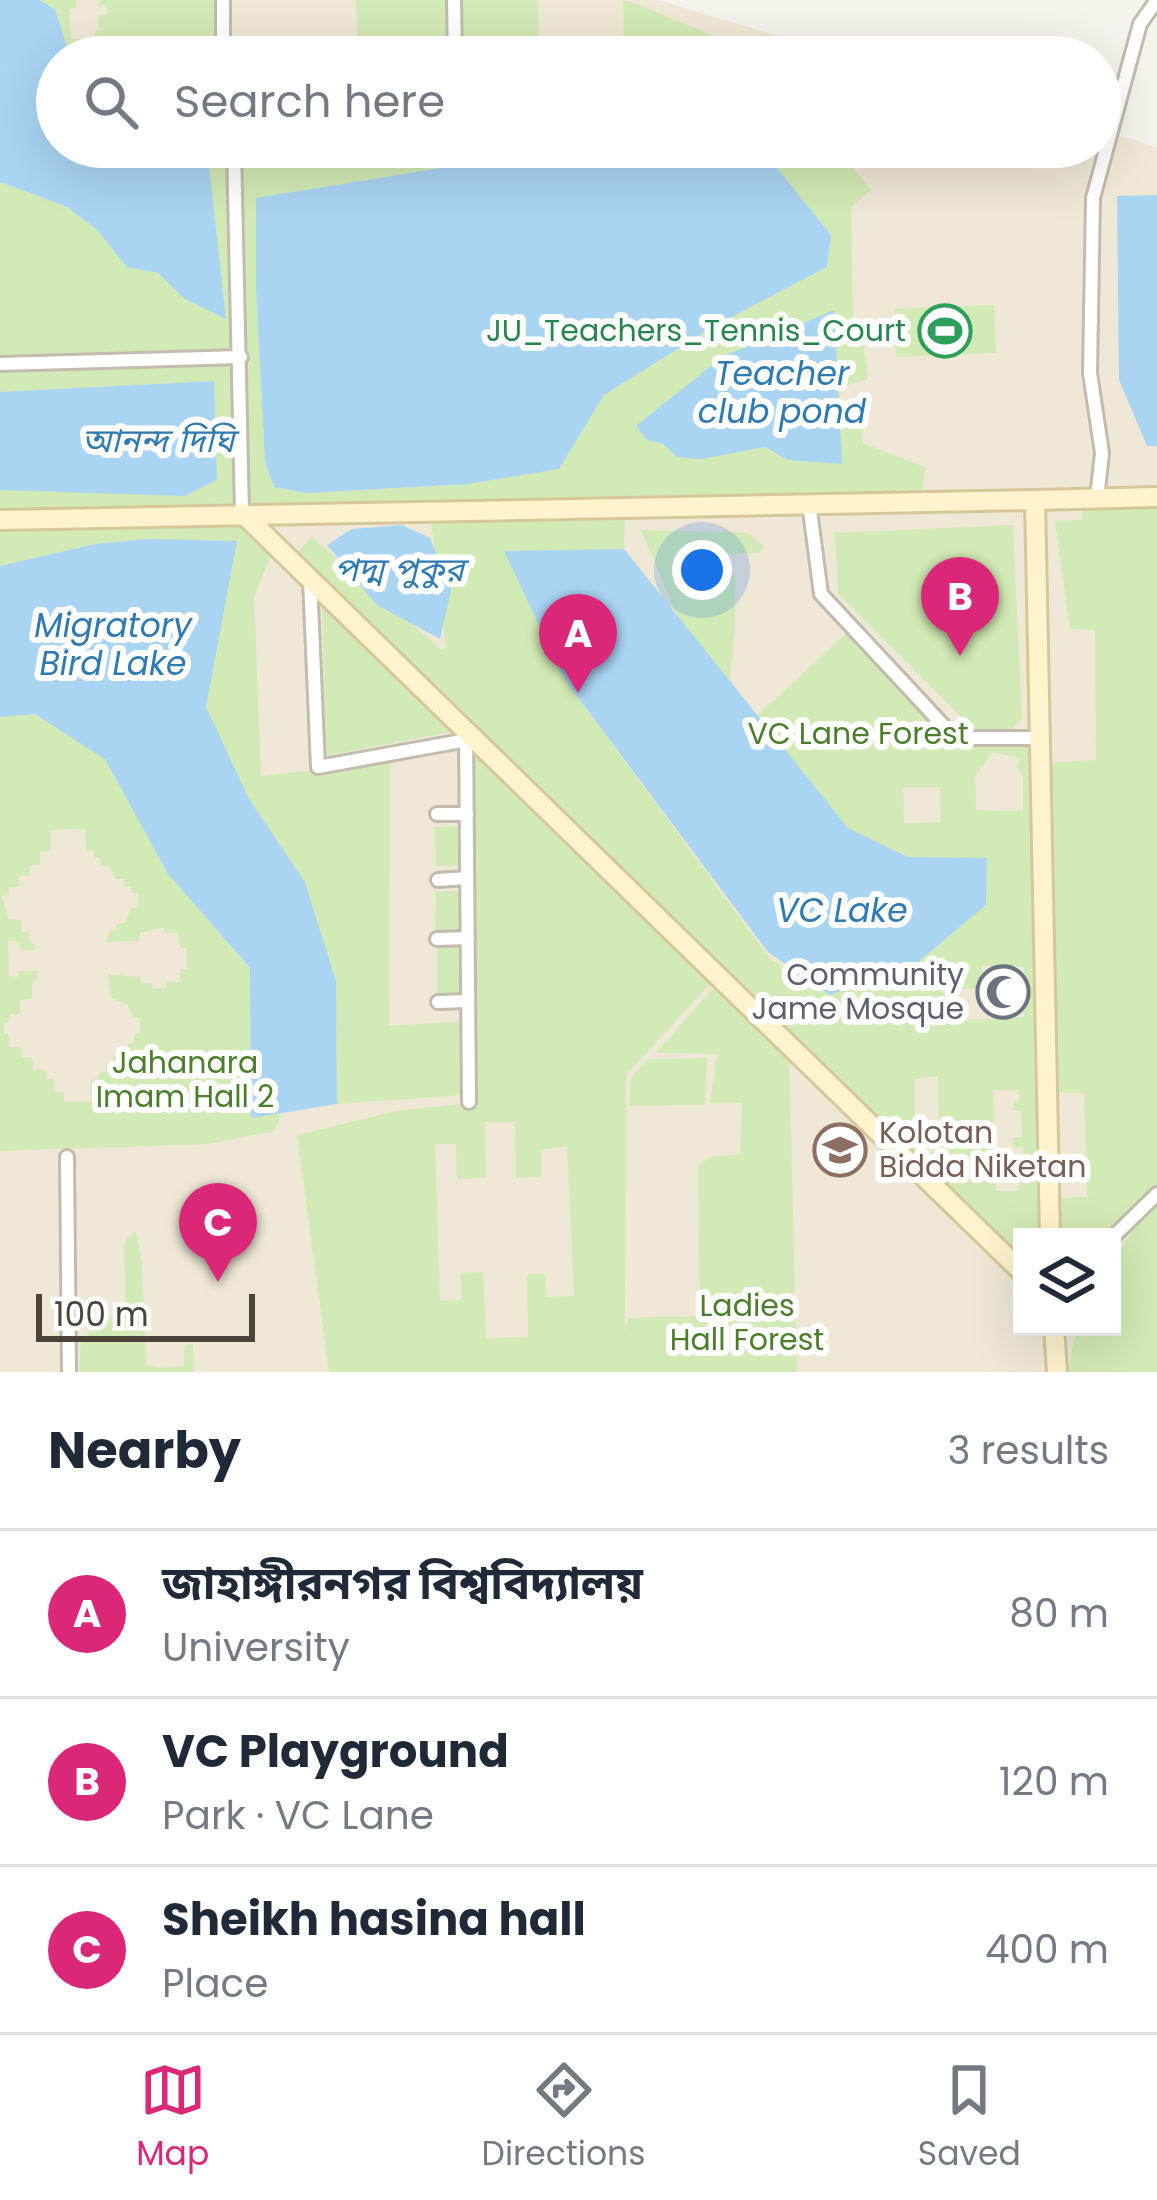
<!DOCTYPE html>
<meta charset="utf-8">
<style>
body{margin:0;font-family:Poppins,"Noto Sans Bengali",sans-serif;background:#f2f2f3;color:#1f2937}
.controls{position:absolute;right:36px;bottom:36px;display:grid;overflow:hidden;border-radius:0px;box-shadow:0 12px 48px #0002}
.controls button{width:108px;height:108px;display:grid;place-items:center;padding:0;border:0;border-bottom:3px solid #e0e1e3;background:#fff;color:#1f2937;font:60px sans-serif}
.scale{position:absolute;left:36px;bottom:30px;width:219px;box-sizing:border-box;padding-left:12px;border:6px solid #4b4439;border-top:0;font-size:33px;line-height:42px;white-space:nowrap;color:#4b4439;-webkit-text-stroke:9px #fff;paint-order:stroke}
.you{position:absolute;left:702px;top:570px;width:42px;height:42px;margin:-30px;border:9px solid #fff;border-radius:50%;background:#1a73e8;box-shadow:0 0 0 18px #1a73e833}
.badge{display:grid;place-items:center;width:78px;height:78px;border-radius:50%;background:#db2777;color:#fff;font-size:39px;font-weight:700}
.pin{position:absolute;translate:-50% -99px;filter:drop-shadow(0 3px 6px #0008)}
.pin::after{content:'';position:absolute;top:63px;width:42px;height:36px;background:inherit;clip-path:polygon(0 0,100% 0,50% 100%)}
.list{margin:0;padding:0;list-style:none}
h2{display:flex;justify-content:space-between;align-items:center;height:156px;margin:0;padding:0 48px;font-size:51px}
h2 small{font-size:39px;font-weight:400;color:#747a83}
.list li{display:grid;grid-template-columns:78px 1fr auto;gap:36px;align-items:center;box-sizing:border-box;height:168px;padding:0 48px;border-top:3px solid #e0e1e3}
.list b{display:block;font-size:45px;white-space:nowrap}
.list p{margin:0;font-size:39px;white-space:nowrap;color:#747a83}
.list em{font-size:39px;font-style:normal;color:#747a83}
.icon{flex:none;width:66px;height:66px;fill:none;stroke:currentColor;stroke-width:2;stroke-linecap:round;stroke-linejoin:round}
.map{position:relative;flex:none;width:1157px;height:1372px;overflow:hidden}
.search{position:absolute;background:#fff;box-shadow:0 12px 48px #0002;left:36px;right:36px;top:36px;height:132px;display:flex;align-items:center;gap:30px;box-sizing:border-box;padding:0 42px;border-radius:66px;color:#747a83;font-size:45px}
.sheet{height:660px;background:#fff}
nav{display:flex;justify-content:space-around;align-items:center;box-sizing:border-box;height:168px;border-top:3px solid #e0e1e3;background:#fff;font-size:33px;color:#747a83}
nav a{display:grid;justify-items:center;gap:6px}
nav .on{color:#db2777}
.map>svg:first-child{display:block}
.education{fill:#efe8d6;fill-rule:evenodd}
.green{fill:#d2eab5;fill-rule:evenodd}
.water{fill:#a9d4f2}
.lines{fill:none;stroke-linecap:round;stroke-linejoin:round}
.street-casing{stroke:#c2bbae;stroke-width:18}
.secondary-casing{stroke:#d6c79b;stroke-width:24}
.street{stroke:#fff;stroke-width:12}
.secondary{stroke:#fff3cd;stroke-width:18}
.labels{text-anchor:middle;stroke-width:12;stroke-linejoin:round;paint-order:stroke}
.leisure-label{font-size:30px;fill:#27864d;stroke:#fff;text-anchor:end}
.park-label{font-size:30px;fill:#4a7f2a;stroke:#fff}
.worship-label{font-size:30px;fill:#5b616d;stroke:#fff;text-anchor:end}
.education-label{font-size:30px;fill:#785e54;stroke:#fff;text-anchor:start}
.water-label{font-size:33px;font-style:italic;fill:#2e7ab2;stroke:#fff}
</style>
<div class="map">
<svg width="1157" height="1372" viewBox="0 0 1157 1372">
<rect width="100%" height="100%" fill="#f6f3ec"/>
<!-- education -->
<path class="education" d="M 0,0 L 657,0 L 850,57 L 57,57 L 57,147 L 1100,147 L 1100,130 L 1157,147 L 1157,1372 L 0,1372 ZM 1022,1237 L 1112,1237 L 1112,1327 L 1022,1327 Z"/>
<!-- green -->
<g class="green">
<polygon points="39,0 76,0 77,7 70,9 71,39 85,39 87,52 96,51 95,31 107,29 98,28 98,16 107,15 106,5 96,6 102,0 221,0 223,57 70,57 55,9"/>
<polygon points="356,0 538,0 539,57 358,57"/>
<polygon points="623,0 640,5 763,57 624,57"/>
<polygon points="207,147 625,147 509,157 256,199 256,289 265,462 274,487 306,493 468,484 559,469 604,395 716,325 827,267 831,235 760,147 836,147 871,190 851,207 853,323 863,343 868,379 841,387 840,407 865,401 862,443 925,467 922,495 242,513 275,545 254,597 261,776 390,762 389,1026 463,1021 463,1095 337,1104 336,981 305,882 249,799 205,707 148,539 95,544 0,566 0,490 213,409 214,381 0,392 0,182 66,207 96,229 127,267 158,273 185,299 225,318"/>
<polygon points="994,305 996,353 896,357 894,309"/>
<polygon points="1157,501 1157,1186 1107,1237 1054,1237 1052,1199 1087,1197 1084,1093 1058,1093 1046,763 1096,760 1095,630 1070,629 1055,521 1082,520 1082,504"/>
<path d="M 625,515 L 624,549 L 506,551 L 565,680 L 770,959 L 830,995 L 918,962 L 986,905 L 987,859 L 908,857 L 848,828 L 757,716 L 852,628 L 955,738 L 1034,738 L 1045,1197 L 1039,1198 L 1040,1237 L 1022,1237 L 1022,1259 L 295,556 L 312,537 L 442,650 L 446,648 L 431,520 ZM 993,752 L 1019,758 L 1017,767 L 1023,776 L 1023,811 L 976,810 L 975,776 ZM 903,787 L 940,787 L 941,822 L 904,823 ZM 982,966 L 1024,967 L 1024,1017 L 961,1020 L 961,989 L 980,989 ZM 938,1076 L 939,1147 L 925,1157 L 915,1145 L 915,1079 ZM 993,1090 L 1019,1090 L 1019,1101 L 1013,1102 L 1013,1110 L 1021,1111 L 1022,1137 L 1013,1137 L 1013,1147 L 1023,1148 L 1023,1179 L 1019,1180 L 1019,1191 L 996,1191 Z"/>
<polygon points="1013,525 1022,719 1012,729 976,732 838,593 835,533"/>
<polygon points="641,530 748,533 764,547 759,553 726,554 726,573 735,574 735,629 727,703 696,660"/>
<polygon points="322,603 456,731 326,756"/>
<path d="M 35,714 L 106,759 L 168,874 L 250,969 L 251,1117 L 281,1113 L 275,1131 L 209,1144 L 0,1151 L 0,717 ZM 85,829 L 86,851 L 94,851 L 94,858 L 100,858 L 101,866 L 109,866 L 116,879 L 124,879 L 125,886 L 131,886 L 132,893 L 138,893 L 138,907 L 131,908 L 125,923 L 116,924 L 116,930 L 110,931 L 106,942 L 139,941 L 140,933 L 164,927 L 165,933 L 179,933 L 180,948 L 187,948 L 187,969 L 180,969 L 180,982 L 166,982 L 166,988 L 153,989 L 152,983 L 141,983 L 140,977 L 108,974 L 111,998 L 127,1004 L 133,1018 L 140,1018 L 140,1033 L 134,1034 L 134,1043 L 128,1043 L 128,1049 L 122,1049 L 122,1056 L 114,1056 L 113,1063 L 106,1063 L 106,1072 L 98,1073 L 98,1079 L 91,1080 L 91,1102 L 64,1102 L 64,1092 L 55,1092 L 54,1079 L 47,1079 L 47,1070 L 33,1070 L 33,1058 L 22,1057 L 21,1047 L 9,1047 L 9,1034 L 4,1034 L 4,1023 L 9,1022 L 10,1014 L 20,1014 L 20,1000 L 32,999 L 32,981 L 37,980 L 37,971 L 19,971 L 18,977 L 9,976 L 8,941 L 17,941 L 22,950 L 35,950 L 35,944 L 30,943 L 29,932 L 21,932 L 21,920 L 8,919 L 2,896 L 9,895 L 9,887 L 19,887 L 19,876 L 30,875 L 30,865 L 40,865 L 40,852 L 51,851 L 51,830 Z"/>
<path d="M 466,729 L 718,975 L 626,1075 L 625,1332 L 628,1318 L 700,1316 L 698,1166 L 710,1157 L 740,1154 L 742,1103 L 710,1103 L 717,1054 L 656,1053 L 717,984 L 789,1053 L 797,1372 L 329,1372 L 297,1135 L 396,1111 L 469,1103 ZM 485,1122 L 515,1122 L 516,1178 L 541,1177 L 541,1150 L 567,1146 L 574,1296 L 546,1297 L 545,1274 L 527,1274 L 528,1337 L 486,1338 L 483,1272 L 461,1273 L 461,1300 L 440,1301 L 435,1144 L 456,1144 L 457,1179 L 486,1178 Z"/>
<polygon points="460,826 461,866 436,866 435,827"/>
<polygon points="436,891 463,891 463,931 435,931"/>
<polygon points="462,946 462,993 437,993 437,947"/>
<polygon points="707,1058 705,1105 629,1106 631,1078 648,1059"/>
<path d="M 1157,1206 L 1157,1372 L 1068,1372 L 1077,1327 L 1112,1327 C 1112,1266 1110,1250 1157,1206 Z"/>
<polygon points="136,1231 142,1264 146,1365 162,1368 184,1366 185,1345 193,1344 194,1372 79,1372 81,1341 95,1327 126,1312 124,1242"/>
</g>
<!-- water -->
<g class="water">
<polygon points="0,0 39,0 55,9 70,57 57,57 57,147 207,147 226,319 185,299 158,273 127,267 96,229 67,207 0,182"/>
<polygon points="625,147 760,147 831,235 827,267 716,325 604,395 559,469 468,484 306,493 274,487 265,462 256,289 256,198 509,157"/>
<polygon points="1157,195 1157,446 1147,446 1119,380 1117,196"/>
<polygon points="834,310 842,464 788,460 765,447 701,459 677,457 663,444 647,440 636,426 722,357"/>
<polygon points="214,381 217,480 185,496 0,490 0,392"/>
<polygon points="402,525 430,538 451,590 440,639 377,605 327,545 352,529"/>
<polygon points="148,539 237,541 206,707 249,799 305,882 336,981 337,1104 251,1118 250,968 168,874 105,759 35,714 0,717 0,566 95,544"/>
<polygon points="624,549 848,828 908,857 987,858 986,905 918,962 830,995 768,952 565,680 504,551"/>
</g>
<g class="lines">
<!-- street casing -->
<g class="street-casing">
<g id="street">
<polyline points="454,0 455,57"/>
<polyline points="223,57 223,0"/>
<polyline points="234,147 242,513"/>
<polyline points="262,147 269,153"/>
<polyline points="0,364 241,357"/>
<polyline points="1097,498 1102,453 1090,373 1093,198 1140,24 1157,0"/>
<polyline points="809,503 821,594 955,738 1040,738"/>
<polyline points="310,579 318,767 467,740"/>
<polyline points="466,732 469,1102"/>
<polyline points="437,814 467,814"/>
<polyline points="438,880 467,878"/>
<polyline points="437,939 468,938"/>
<polyline points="438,1002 468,1001"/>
<polyline points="67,1157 69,1372"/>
<polyline points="1112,1238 1157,1194"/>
</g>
</g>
<!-- secondary casing -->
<g class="secondary-casing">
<g id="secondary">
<polyline points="1035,500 1157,497"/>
<polyline points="242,513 1022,1272"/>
<polyline points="0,520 1035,500 1050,1237"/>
<polyline points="1054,1327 1057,1372"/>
</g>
</g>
<!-- street -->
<use href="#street" class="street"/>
<!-- secondary -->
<use href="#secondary" class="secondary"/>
</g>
<!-- icons -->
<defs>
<g id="stadium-ring" transform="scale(2.7)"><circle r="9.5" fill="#fff" stroke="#2e9e5b" stroke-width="1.5"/><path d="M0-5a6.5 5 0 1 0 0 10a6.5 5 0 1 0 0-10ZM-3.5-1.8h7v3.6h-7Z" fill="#2e9e5b"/></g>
<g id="mosque-ring" transform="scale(2.7)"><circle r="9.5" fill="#fff" stroke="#6b7280" stroke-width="1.5"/><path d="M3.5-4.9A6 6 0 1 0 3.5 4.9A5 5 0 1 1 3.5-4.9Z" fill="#6b7280"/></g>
<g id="school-ring" transform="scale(2.7)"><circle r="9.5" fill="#fff" stroke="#8d6e63" stroke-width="1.5"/><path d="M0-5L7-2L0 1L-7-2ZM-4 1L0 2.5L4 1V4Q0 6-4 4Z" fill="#8d6e63"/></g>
</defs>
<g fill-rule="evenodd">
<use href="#stadium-ring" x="945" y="331"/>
<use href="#mosque-ring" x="1003" y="992"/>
<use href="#school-ring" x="840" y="1150"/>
</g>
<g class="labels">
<!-- leisure labels -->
<g class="leisure-label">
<text x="906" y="341">JU_Teachers_Tennis_Court</text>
</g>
<!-- park labels -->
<g class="park-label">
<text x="858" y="744">VC Lane Forest</text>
<text x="185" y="1073">Jahanara<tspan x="185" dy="34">Imam Hall 2</tspan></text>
<text x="747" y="1316">Ladies<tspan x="747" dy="34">Hall Forest</tspan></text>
</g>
<!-- worship labels -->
<g class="worship-label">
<text x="964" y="985">Community<tspan x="964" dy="34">Jame Mosque</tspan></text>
</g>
<!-- education labels -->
<g class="education-label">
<text x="879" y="1143">Kolotan<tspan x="879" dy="34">Bidda Niketan</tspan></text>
</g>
<!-- water labels -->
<g class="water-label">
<text x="782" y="385">Teacher<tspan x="782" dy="38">club pond</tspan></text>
<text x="158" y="452">আনন্দ দিঘি</text>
<text x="399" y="581">পদ্ম পুকুর</text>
<text x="113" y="637">Migratory<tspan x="113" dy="38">Bird Lake</tspan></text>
<text x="842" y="922">VC Lake</text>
</g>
</g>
</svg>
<div class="controls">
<button><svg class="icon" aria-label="layers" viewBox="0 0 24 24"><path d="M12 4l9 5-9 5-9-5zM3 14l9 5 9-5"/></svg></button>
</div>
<div class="scale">100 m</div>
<div class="you"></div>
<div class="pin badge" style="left:578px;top:693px">A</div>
<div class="pin badge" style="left:960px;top:656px">B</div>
<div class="pin badge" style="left:218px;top:1282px">C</div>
<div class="search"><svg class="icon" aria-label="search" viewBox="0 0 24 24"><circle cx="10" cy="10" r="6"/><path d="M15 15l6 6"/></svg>Search here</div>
</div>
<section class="sheet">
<h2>Nearby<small>3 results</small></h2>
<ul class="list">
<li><span class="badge">A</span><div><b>জাহাঙ্গীরনগর বিশ্ববিদ্যালয়</b><p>University</p></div><em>80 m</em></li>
<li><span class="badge">B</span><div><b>VC Playground</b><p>Park · VC Lane</p></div><em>120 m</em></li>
<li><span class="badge">C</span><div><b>Sheikh hasina hall</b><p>Place</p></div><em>400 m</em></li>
</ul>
</section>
<nav>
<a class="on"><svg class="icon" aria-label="map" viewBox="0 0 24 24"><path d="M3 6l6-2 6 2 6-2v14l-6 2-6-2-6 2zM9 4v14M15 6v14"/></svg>Map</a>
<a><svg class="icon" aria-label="directions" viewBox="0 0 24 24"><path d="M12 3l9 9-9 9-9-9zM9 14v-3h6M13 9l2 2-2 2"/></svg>Directions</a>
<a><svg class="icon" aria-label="saved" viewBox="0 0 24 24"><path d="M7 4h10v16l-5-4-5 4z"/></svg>Saved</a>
</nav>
